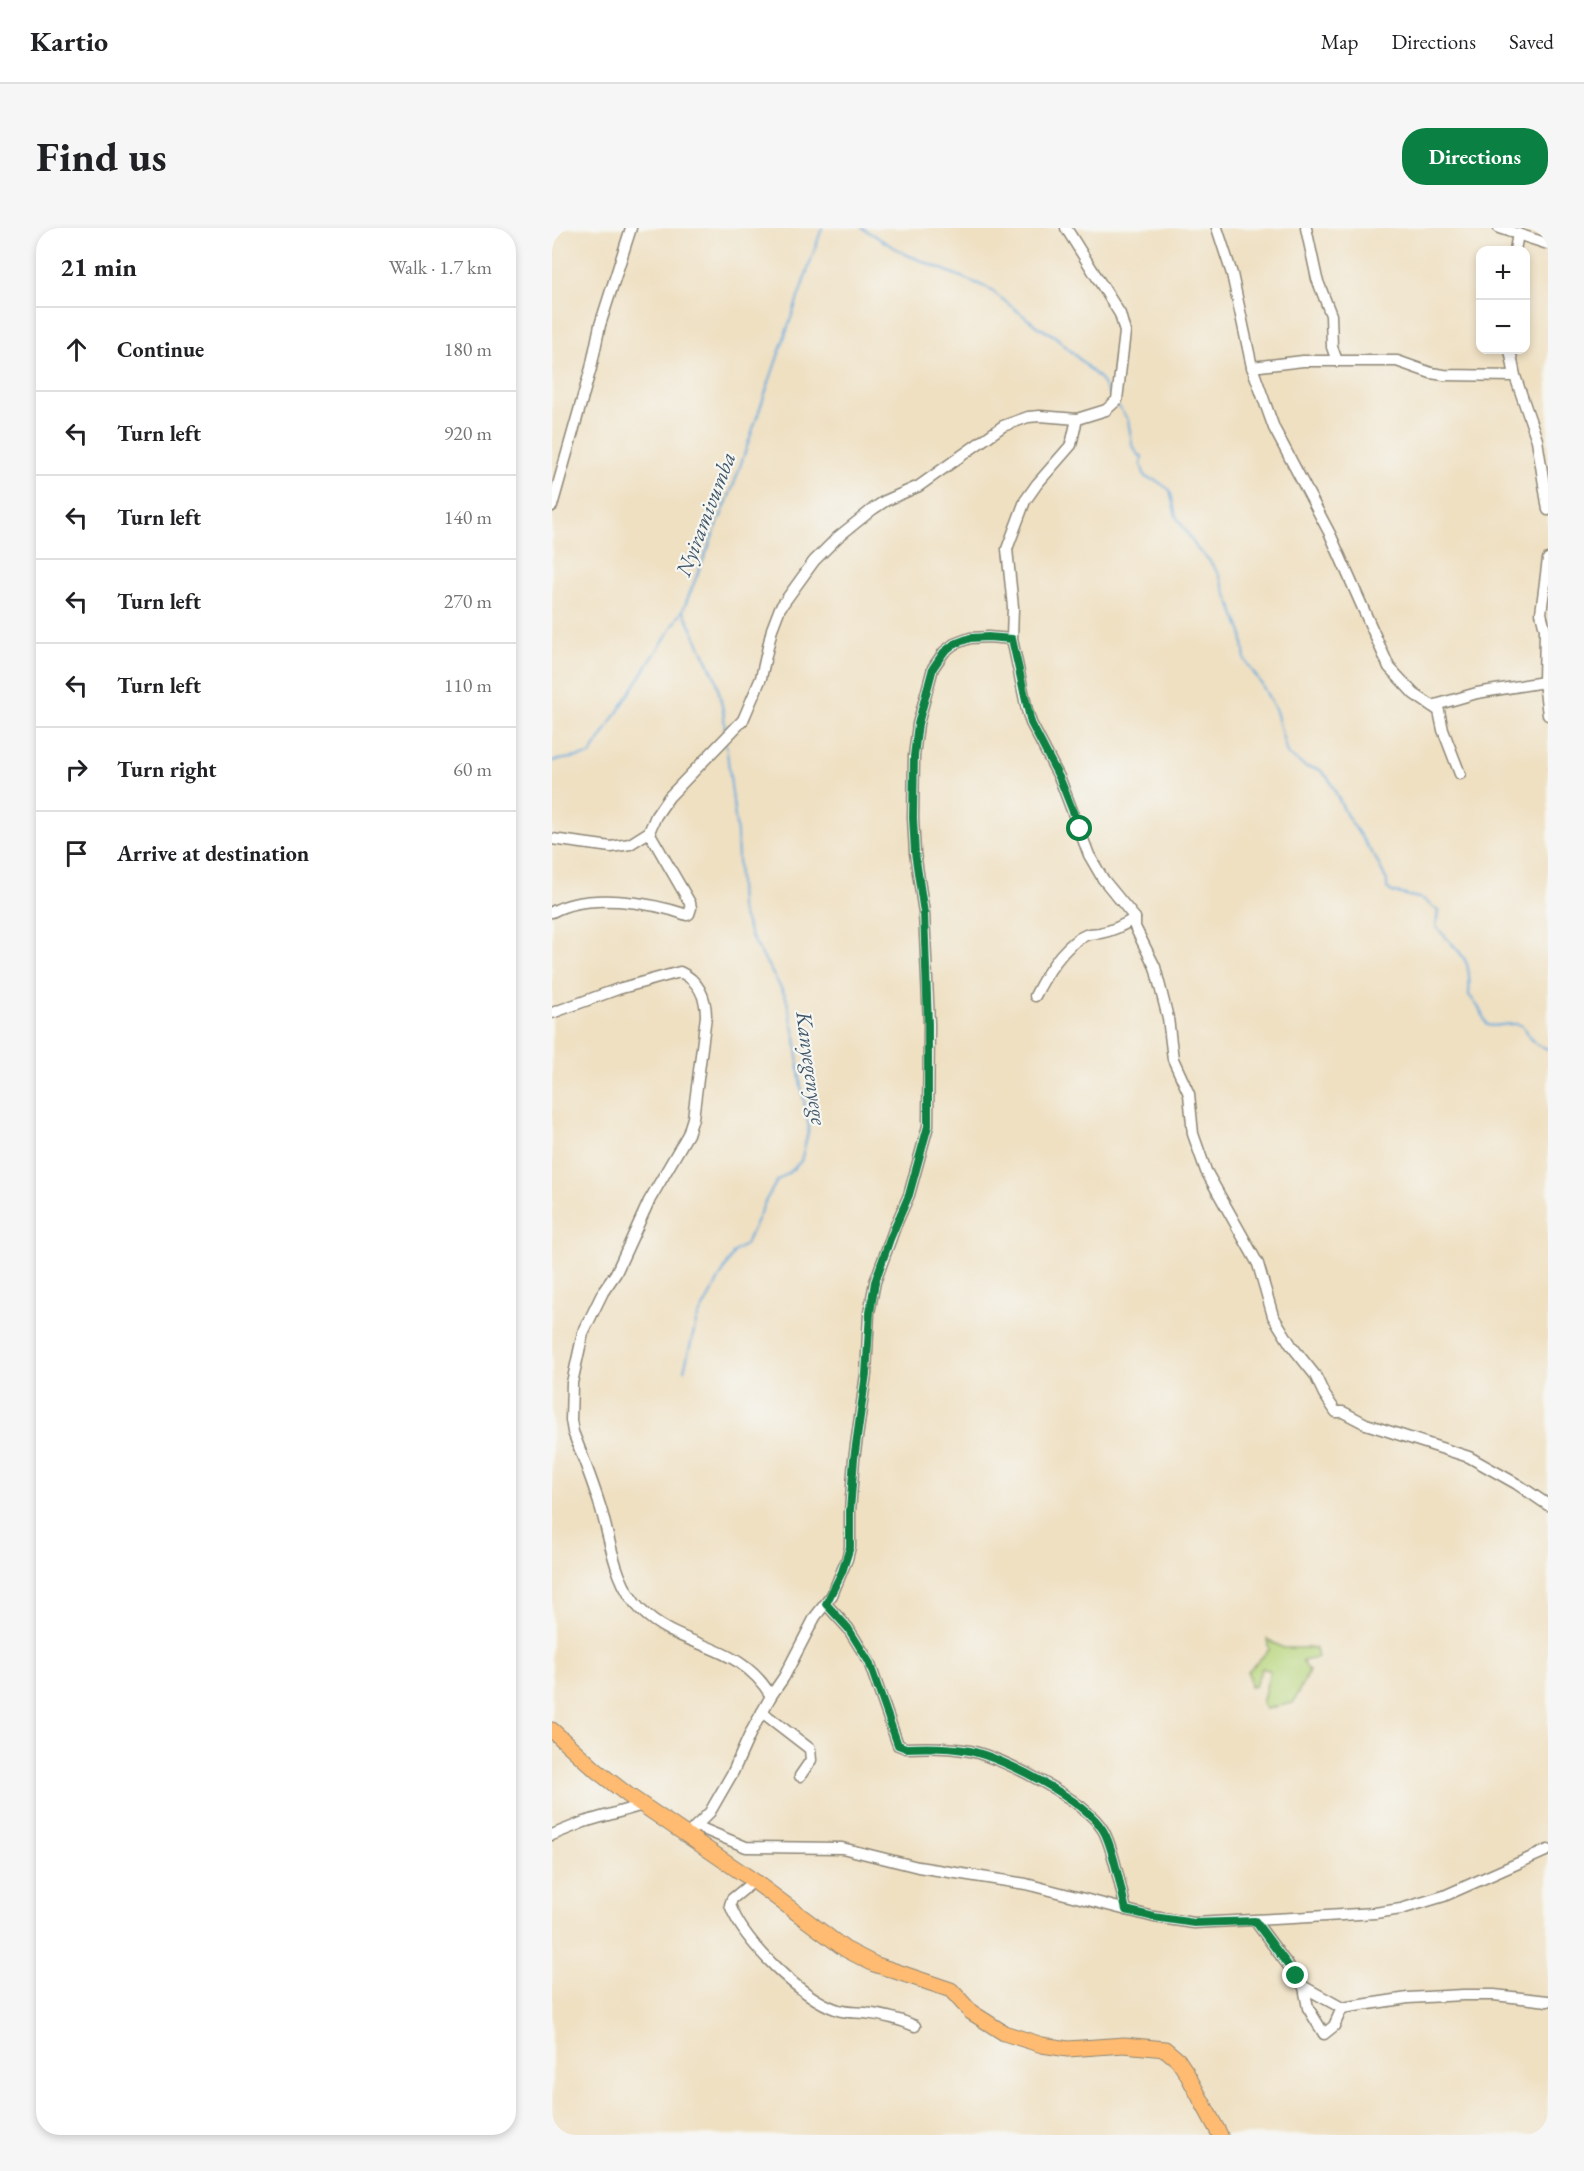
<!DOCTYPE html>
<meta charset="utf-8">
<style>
body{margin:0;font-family:"EB Garamond",serif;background:#f6f6f6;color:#202124}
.controls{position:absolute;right:18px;top:18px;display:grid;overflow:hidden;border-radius:12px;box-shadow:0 3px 9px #0003}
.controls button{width:54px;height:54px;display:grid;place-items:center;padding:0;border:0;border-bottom:2px solid #e0e0e0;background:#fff;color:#202124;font:30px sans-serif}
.stop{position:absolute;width:18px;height:18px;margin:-14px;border:4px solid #0b8043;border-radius:50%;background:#fff}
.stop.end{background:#0b8043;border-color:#fff;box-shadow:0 2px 6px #0008}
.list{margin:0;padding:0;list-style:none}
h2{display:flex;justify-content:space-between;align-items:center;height:78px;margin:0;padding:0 24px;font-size:26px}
h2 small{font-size:20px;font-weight:400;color:#757577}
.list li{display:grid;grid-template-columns:39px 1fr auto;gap:18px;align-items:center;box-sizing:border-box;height:84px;padding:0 24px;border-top:2px solid #e0e0e0}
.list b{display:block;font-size:22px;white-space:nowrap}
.list em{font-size:20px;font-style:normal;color:#757577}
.icon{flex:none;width:33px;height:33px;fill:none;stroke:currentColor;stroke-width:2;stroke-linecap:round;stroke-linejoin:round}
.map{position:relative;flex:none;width:996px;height:1907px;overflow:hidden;border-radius:24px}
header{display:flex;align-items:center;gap:36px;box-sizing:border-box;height:84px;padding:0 30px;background:#fff;border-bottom:2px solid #e0e0e0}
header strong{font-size:28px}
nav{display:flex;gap:33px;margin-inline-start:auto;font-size:21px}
.intro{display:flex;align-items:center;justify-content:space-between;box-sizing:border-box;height:144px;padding:0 36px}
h1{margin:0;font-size:42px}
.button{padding:15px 27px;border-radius:24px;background:#0b8043;color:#fff;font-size:21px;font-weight:700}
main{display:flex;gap:36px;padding:0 36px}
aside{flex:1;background:#fff;border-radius:24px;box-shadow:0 3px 9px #0003}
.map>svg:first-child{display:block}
.green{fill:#b7d57b;stroke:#718053;stroke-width:1.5}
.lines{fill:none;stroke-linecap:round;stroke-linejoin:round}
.stream{stroke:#66a9db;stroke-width:2}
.minor-casing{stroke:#8d8676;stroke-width:13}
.highway-casing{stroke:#8d8676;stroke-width:17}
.minor{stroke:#fff;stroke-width:10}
.highway{stroke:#febb71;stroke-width:15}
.route{stroke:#0b8043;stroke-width:8}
.labels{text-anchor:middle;stroke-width:4.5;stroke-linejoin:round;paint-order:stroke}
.water-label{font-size:22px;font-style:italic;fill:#405769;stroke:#f6f6f2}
</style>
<header>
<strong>Kartio</strong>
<nav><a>Map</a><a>Directions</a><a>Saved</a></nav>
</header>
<div class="intro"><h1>Find us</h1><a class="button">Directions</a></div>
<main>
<aside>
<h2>21 min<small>Walk · 1.7 km</small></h2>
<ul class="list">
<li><svg class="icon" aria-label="ahead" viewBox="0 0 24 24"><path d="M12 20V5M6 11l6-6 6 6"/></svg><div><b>Continue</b></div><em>180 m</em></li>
<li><svg class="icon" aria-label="left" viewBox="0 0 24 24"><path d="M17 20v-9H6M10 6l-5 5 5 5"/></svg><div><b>Turn left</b></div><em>920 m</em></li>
<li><svg class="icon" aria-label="left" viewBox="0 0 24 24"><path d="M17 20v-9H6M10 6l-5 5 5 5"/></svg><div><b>Turn left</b></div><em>140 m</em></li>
<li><svg class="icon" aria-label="left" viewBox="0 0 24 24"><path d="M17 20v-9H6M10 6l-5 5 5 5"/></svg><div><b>Turn left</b></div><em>270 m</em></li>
<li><svg class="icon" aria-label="left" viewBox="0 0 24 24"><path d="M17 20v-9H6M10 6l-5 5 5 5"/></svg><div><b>Turn left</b></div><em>110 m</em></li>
<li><svg class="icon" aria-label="right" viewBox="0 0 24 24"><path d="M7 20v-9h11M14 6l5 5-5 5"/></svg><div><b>Turn right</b></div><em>60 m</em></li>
<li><svg class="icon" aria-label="arrive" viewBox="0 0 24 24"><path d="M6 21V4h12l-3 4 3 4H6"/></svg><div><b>Arrive at destination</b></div></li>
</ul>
</aside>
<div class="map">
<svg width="996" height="1907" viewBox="0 0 996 1907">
<rect width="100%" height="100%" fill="#f6f6f2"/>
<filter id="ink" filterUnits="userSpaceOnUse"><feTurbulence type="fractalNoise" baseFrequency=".0167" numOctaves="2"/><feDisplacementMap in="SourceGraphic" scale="12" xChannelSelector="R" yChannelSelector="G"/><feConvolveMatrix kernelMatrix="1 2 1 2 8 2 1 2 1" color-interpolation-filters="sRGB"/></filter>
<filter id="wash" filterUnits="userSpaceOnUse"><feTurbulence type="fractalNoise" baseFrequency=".008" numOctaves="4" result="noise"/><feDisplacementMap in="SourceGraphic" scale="24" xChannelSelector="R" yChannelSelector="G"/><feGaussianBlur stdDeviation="1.35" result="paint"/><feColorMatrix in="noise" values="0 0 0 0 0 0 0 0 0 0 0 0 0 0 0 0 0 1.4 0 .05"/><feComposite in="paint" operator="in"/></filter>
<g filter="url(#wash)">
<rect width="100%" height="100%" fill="#efe0c2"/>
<!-- green -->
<polygon class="green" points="715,1411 731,1420 764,1420 766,1430 750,1433 757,1443 741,1475 714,1481 710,1476 718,1443 710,1440 703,1458 698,1459 696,1443 717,1422"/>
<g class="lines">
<!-- stream -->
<g class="stream">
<polyline points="310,0 353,26 436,60 486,99 503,108 548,151 560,171"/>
<path d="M 566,178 L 576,192 L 580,216 L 586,227 L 590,228 L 589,236 L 593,249 L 605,253 L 618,262 L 624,288 L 646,322 L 657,332 L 667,347 L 690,405 L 693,432 L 710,457 L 724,483 L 735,526 L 754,539 L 767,541 L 777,551 L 795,588 L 824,631 L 835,653 L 835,660 L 840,664 L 871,671 L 886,683 L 884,698 C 908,728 920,725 917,767 L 927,780 L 935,797 C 946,800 957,793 968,797 C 976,800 976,811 983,815 C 986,818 992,819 996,821"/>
<polyline points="131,382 164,451 172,487 173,504"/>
<polyline points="0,533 38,527 131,382 182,256 270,0"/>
<polyline points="132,1142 145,1091 182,1024 194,1016 214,972 225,953 239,943 249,933 257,900 248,852 244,811 234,769 199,708 188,680 185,606 174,516"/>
</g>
</g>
</g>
<g filter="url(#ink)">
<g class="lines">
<!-- minor casing -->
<g class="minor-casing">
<g id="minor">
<polyline points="514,0 568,86 573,104 565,172 554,182 525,191 519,217 485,256 473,273 455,321 461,379 460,411 475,482 479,495 508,551 537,627 551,651 583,690 583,699 603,739 616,790 621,831 637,866 641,906 654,943 706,1036 721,1088 739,1117 763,1147 772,1166 784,1184 791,1184 814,1196 917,1229 965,1256 996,1277"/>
<polyline points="665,0 680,46 700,139 722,200 778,306 837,439 862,466 880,478 925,465 992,454"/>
<polyline points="754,0 765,51 779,87 780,119 785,133"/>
<polyline points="947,0 996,16"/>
<polyline points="963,22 966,6"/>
<polyline points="958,122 963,148 985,212 996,282"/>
<polyline points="700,139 751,133 845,133 879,145 892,147 963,148"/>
<polyline points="0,278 39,140 48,97 79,0"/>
<polyline points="996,331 989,385 993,401 992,454 996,487"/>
<polyline points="880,478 887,483 891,502 908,546"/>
<polyline points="0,611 59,619 78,616 97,604 104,588 117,569 191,492 209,450 220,401 228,380 262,333 286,309 321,281 333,273 367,258 451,198 476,189 488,188 525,191"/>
<path d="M 0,684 C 35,664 98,674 135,687 L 137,686 L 139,680 L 138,675 L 97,604"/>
<path d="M 483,768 C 493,748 512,716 534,707 C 539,705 543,706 548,705 C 561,703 572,697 583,690"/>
<path d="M 0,785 L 66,761 L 128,744 C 146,752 154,769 154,788 L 141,890 L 136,906 L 97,973 L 64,1045 L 51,1064 L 31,1105 L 20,1155 L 19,1192 L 21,1204 C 31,1229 41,1255 49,1281 C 59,1315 63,1356 89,1382 C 129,1422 187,1413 219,1468"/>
<path d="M 274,1376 L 296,1400 L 317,1434 L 346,1517 L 354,1520 C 375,1519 397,1519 418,1523 C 452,1530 533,1572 551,1602 C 561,1619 569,1662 574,1682"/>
<polyline points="210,1484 258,1521 259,1532 248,1548"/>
<polyline points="144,1598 194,1619 290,1620 366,1639 474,1656 602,1689 642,1695 741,1690 823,1685 849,1681 892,1668 996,1622"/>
<polyline points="0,1607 32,1594 91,1577"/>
<polyline points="135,1607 158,1584 181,1544 199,1504 219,1468 232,1449 263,1389 280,1367 295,1331 298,1319 298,1283 302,1231 314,1146 317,1085 323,1054 343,999 357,967 376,898 377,796 372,685 363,625 361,590 362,528 366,496 381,440 392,424 402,416 418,410 436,409 460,411"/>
<path d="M 202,1653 L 180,1671 L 178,1677 C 192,1714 248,1769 286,1782 C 295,1785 304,1784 313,1785 C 331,1787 347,1791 363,1798"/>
<polyline points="703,1693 752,1759 756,1780 772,1806 782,1798 790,1780"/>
<polyline points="752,1759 790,1780 856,1770 911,1767 942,1767 996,1773"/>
</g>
</g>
<!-- highway casing -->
<g class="highway-casing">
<polyline id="highway" points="0,1502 45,1543 76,1567 202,1653 293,1721 322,1736 399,1762 419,1784 452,1805 490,1817 516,1821 572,1817 613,1821 626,1832 634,1844 668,1907"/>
</g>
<!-- minor -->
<use href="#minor" class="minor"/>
<!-- highway -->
<use href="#highway" class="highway"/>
</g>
</g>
<g class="lines" filter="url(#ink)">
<!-- route -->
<path class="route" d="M 528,601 L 508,551 L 479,495 L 460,411 L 436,409 L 418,410 L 402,416 L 392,424 L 381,440 L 366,496 L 362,528 L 361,590 L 363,625 L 372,685 L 376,796 L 376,898 L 357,967 L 338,1011 L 323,1054 L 318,1085 L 314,1146 L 302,1231 L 298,1283 L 298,1319 L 290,1344 L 274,1376 L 296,1400 L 317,1434 L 346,1517 L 354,1520 C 375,1519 397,1519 418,1523 C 452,1530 533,1572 551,1602 C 561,1618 569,1662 574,1682 L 602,1689 L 642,1695 L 703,1693 L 744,1748"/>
</g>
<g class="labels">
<!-- water labels -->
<g class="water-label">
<text transform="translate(153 286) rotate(-69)" y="8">Nyiramivumba</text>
<text transform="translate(260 840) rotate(82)" y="8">Kanyegenyege</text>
</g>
</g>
</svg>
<div class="controls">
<button>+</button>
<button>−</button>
</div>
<div class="stop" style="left:528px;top:601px"></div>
<div class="stop end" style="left:744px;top:1748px"></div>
</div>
</main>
